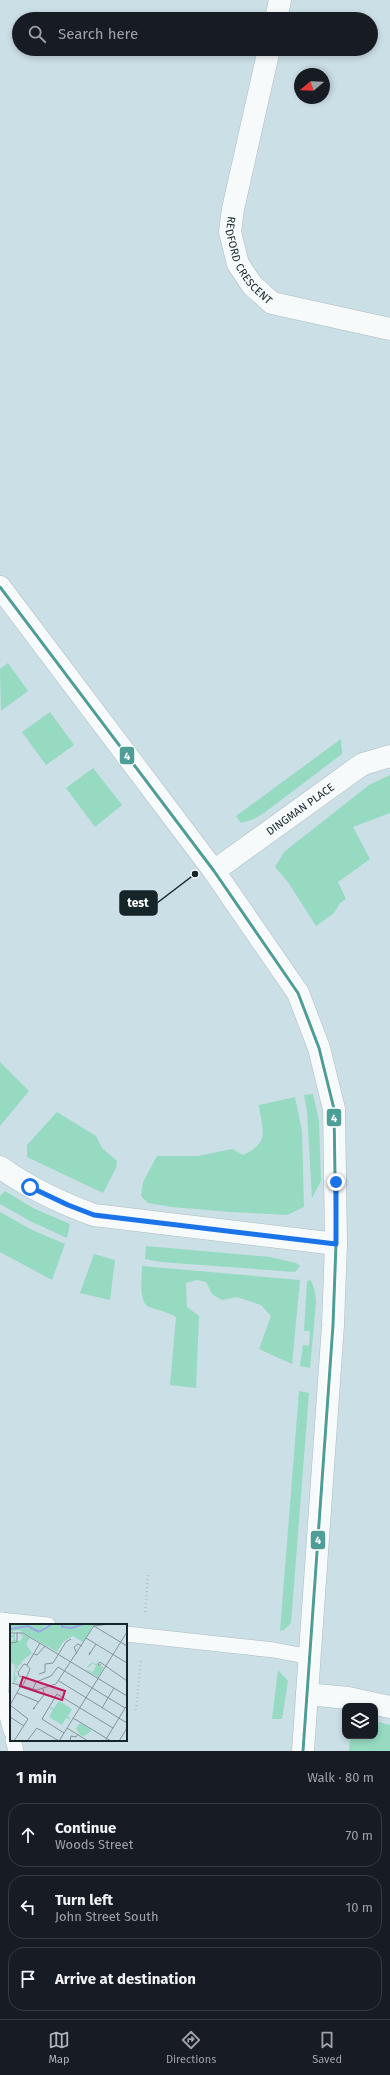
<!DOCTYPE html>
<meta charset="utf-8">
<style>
body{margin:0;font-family:"Fira Sans",sans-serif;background:#242831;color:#f1f3f6}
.controls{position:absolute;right:12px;bottom:12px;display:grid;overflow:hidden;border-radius:8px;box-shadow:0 2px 6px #0003}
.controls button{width:36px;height:36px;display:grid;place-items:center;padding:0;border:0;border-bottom:1px solid #363941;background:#171b24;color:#f1f3f6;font:20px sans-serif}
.compass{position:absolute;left:294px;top:68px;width:36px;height:36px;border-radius:50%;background:#171b24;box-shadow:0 2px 6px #0003;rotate:251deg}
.stop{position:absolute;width:12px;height:12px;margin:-9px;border:3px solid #1a73e8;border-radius:50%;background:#fff}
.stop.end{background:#1a73e8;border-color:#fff;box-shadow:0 1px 4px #0008}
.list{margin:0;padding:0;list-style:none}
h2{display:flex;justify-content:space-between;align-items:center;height:52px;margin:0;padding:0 16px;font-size:17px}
h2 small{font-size:13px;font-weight:400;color:#9ea1a6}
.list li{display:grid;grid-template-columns:26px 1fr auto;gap:12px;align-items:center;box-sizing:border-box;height:64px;margin:0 8px 8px;padding:0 8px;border:1px solid #363941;border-radius:16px}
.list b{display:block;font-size:15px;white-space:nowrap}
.list p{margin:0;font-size:13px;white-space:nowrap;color:#9ea1a6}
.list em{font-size:13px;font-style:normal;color:#9ea1a6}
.icon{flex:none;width:22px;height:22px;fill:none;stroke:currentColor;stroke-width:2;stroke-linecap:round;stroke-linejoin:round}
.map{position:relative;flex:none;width:390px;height:1751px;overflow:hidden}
.search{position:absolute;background:#171b24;box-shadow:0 2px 6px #0003;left:12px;right:12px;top:12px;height:44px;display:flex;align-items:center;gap:10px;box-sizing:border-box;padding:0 14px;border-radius:22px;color:#9ea1a6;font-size:15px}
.sheet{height:268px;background:#171b24}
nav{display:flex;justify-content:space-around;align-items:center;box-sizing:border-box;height:56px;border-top:1px solid #363941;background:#171b24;font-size:11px;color:#9ea1a6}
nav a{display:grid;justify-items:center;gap:2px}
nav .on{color:#abb4b7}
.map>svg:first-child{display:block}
.green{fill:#96dac2}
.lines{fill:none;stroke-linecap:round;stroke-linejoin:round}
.lane-casing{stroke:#acbcc1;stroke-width:16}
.street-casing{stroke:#acbcc1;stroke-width:23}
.secondary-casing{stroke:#acbcc1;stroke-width:23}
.path{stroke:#b9c0c2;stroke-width:2.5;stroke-dasharray:1 3;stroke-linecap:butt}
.lane{stroke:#f7fafb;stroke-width:15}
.street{stroke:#f7fafb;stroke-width:22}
.secondary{stroke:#f7fafb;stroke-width:22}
.bus-1-casing{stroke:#fff;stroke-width:6}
.bus-1{stroke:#4c9e96;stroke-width:3}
.route{stroke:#1a73e8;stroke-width:5}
.labels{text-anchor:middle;stroke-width:3;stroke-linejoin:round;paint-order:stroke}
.street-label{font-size:11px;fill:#162529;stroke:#fff}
.inset-river{fill:none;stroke:#99a6e5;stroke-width:2}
.inset-road{fill:none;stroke:#83959a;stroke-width:1}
.view{fill:#c2185b;fill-opacity:0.15;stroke:#c2185b;stroke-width:2}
.inset-edge{fill:none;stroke:#162529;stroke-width:2}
.leader{fill:none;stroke:#162529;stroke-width:1.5}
.callout-dot{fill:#162529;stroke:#fff;stroke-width:1.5}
.callout{fill:#162529;stroke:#162529;stroke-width:1.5}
.callout-label{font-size:12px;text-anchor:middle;font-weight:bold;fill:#fff}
.line-badge{stroke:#fff;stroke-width:1.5}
.badge-label{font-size:11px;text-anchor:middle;font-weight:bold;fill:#fff}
</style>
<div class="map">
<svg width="390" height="1751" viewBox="0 0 390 1751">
<rect width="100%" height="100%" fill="#cbdfe6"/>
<!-- green -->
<g class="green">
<polygon points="8,663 28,691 1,711 0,669"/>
<polygon points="50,712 74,745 46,765 22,732"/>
<polygon points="341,739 342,754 264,813 254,819 241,823 236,816"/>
<polygon points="93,768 122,805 95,827 66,788"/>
<polygon points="390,775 390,813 353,827 370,859 338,882 346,899 340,903 334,913 316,926 288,882 275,867 284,852 369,785"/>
<polygon points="0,1062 29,1091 0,1126"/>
<polygon points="313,1094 319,1121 321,1181 312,1198 307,1111 304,1095"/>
<path d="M 295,1097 L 302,1131 L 304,1207 L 287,1215 L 231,1212 L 172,1207 L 148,1203 L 141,1196 L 143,1182 L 157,1156 L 198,1156 L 232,1149 L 243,1155 C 271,1142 262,1131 259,1105 Z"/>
<polygon points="57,1112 96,1136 102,1148 117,1161 116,1168 103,1193 27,1157 27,1145"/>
<polygon points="5,1191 33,1208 70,1224 67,1238 30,1221 0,1204 0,1196"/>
<polygon points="0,1212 32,1230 65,1244 52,1280 0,1252"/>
<polygon points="146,1246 270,1257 296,1263 300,1266 295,1272 161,1262 145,1259"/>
<polygon points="94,1254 115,1260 110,1300 80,1293"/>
<path d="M 142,1266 L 300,1280 L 292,1364 L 259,1349 L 271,1316 L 261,1305 L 237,1297 L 222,1300 L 212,1294 L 206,1282 L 197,1280 L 186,1283 L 187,1307 L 199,1316 L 196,1388 L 170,1385 L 176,1317 C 167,1312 159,1310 149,1307 C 138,1303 142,1276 142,1266 Z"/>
<polygon points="311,1280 315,1292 316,1302 310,1368 300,1366 303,1345 309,1346 310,1331 304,1331 307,1281"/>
<polygon points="299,1391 309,1393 291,1623 284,1630 280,1631"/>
<polygon points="278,1670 288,1681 282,1719 272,1719"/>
<polygon points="375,1721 390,1725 390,1751 349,1751 350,1736 375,1736"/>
</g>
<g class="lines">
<!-- lane casing -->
<g class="lane-casing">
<g id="lane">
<polyline points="0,1620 48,1625"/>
<polyline points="3,1620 1,1693 11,1731"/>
<polyline points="126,1634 274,1650 310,1657"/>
<polyline points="13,1740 16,1751"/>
</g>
</g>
<!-- street casing -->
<g class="street-casing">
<g id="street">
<polyline points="276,19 280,0"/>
<path id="s1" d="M 269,49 L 233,209 L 230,232 L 238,264 L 252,285 L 272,303 L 390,329"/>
<path id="s2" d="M 214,871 L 357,768 L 363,764 L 390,756"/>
<path d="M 0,1167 C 29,1188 61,1203 94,1215 L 336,1244"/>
<polyline points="307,1694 348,1698 390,1707"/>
</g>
</g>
<!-- secondary casing -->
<g class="secondary-casing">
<polyline id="secondary" points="0,587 214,871 298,993 319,1048 334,1109 336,1244 333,1325 303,1751"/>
</g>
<!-- path -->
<g class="path">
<polyline points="145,1612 148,1575"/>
<polyline points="136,1710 141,1659"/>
</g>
<!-- lane -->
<use href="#lane" class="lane"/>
<!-- street -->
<use href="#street" class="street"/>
<!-- secondary -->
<use href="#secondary" class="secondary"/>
<!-- bus-1 casing -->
<g class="bus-1-casing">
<polyline id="bus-1" points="0,587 214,871 298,993 319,1048 334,1109 336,1244 333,1325 303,1751"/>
</g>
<!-- bus-1 -->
<use href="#bus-1" class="bus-1"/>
</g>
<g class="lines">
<!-- route -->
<polyline class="route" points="30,1187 68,1205 94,1215 336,1244 336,1182"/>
</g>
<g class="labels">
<!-- street labels -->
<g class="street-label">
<text dy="4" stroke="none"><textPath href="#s1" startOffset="221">REDFORD CRESCENT</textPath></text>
<text dy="4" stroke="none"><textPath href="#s2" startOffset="106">DINGMAN PLACE</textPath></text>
</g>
</g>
<!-- overview -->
<g transform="translate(10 1624)">
<rect width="117" height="117" fill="#cbdfe6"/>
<path d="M 0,0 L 40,0 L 33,3 L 34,4 L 41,0 L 84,0 L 73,18 L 63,12 L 53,18 L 47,28 L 9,6 L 0,8 ZM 9,8 L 20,14 L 16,20 L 22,29 L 11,38 L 12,41 L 10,40 L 6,46 L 8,48 L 5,47 L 5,52 L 8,53 L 5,57 L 11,59 L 3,58 L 4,48 L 7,41 L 4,44 L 5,39 L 3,41 L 2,38 L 0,41 L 0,20 L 4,14 L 0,13 L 5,9 L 5,16 L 10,17 L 13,13 ZM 86,36 L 89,37 L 87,41 L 94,43 L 88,53 L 74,45 L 83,48 L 86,42 L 83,39 L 78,44 L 77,43 L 82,38 L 86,40 L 88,38 ZM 49,77 L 62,85 L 58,92 L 61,96 L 56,94 L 52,101 L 39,93 L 43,86 L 39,83 L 44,84 ZM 70,99 L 80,105 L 81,107 L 74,112 L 70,111 L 66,104 Z" fill="#96dac2"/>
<path class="inset-river" d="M 53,0 L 52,3 L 62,4 L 74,0M 0,5 L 18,2 L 29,8M 29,8 L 42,0"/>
<path class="inset-road" d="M 84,2 L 117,22M 84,2 L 100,0M 0,9 L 13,9 L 117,72M 76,14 L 117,39M 0,19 L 7,18 L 7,8M 80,28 L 79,31 L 86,20M 24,30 L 27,31 L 35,22M 67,30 L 64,23 L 68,20 L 72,22M 91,41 L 88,41 L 90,38 L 117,57M 29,50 L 35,48 L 35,40 L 43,39 L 56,18 L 61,15M 16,54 L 9,52 L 8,48 L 14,40 L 17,41 L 30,19M 49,57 L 117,99M 2,59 L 27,66 L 46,60 L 85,0M 13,61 L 20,45 L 17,41M 23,65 L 26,58 L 41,52 L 48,43 L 115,84M 7,69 L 29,78M 25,84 L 23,85 L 34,71 L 33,65M 92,84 L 104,64M 0,93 L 14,102M 63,94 L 101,117M 57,104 L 78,117M 54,109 L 32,95 L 47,70 L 103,104M 4,117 L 18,95 L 0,81 L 12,60M 17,117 L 27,104 L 49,117M 49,117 L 117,8M 60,117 L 61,112 L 66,113 L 68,110M 95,117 L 117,81M 109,117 L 117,104"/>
<path class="view" d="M 13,53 L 55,67 L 52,76 L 10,62 Z"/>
<rect width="117" height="117" class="inset-edge"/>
</g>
<!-- callouts -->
<path class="leader" d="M195 874L157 903"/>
<circle class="callout-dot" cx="195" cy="874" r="4"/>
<rect class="callout" x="120" y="891" width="37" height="24" rx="4"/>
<g class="callout-label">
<text x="138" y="907">test</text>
</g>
<g class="line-badge">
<rect x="119" y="746" width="16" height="19" rx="4" fill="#4c9e96"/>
<rect x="326" y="1108" width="16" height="19" rx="4" fill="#4c9e96"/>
<rect x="310" y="1530" width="16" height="20" rx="4" fill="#4c9e96"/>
</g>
<g class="badge-label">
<text x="127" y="760">4</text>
<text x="334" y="1122">4</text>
<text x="318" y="1544">4</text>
</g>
</svg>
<div class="controls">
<button><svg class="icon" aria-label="layers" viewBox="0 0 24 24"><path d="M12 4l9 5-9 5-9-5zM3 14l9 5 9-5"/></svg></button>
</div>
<svg class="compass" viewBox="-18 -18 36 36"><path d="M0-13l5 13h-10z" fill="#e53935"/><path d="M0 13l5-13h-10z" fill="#9ea1a6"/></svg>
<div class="stop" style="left:30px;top:1187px"></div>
<div class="stop end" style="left:336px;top:1182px"></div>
<div class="search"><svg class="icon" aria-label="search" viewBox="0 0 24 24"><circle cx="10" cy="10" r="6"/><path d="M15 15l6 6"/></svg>Search here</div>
</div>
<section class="sheet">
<h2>1 min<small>Walk · 80 m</small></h2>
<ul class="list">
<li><svg class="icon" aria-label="ahead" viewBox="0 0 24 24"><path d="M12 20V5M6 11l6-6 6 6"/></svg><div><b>Continue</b><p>Woods Street</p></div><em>70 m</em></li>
<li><svg class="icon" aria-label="left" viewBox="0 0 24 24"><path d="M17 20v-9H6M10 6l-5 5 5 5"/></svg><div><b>Turn left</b><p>John Street South</p></div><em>10 m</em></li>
<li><svg class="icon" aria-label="arrive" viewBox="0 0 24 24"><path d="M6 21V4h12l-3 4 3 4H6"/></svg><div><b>Arrive at destination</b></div></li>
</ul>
</section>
<nav>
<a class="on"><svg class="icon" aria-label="map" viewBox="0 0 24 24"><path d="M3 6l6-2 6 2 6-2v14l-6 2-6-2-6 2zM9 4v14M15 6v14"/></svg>Map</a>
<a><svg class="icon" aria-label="directions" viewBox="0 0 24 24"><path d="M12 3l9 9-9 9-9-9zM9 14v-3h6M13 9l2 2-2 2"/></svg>Directions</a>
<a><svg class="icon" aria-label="saved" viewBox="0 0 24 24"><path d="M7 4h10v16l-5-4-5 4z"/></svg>Saved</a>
</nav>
